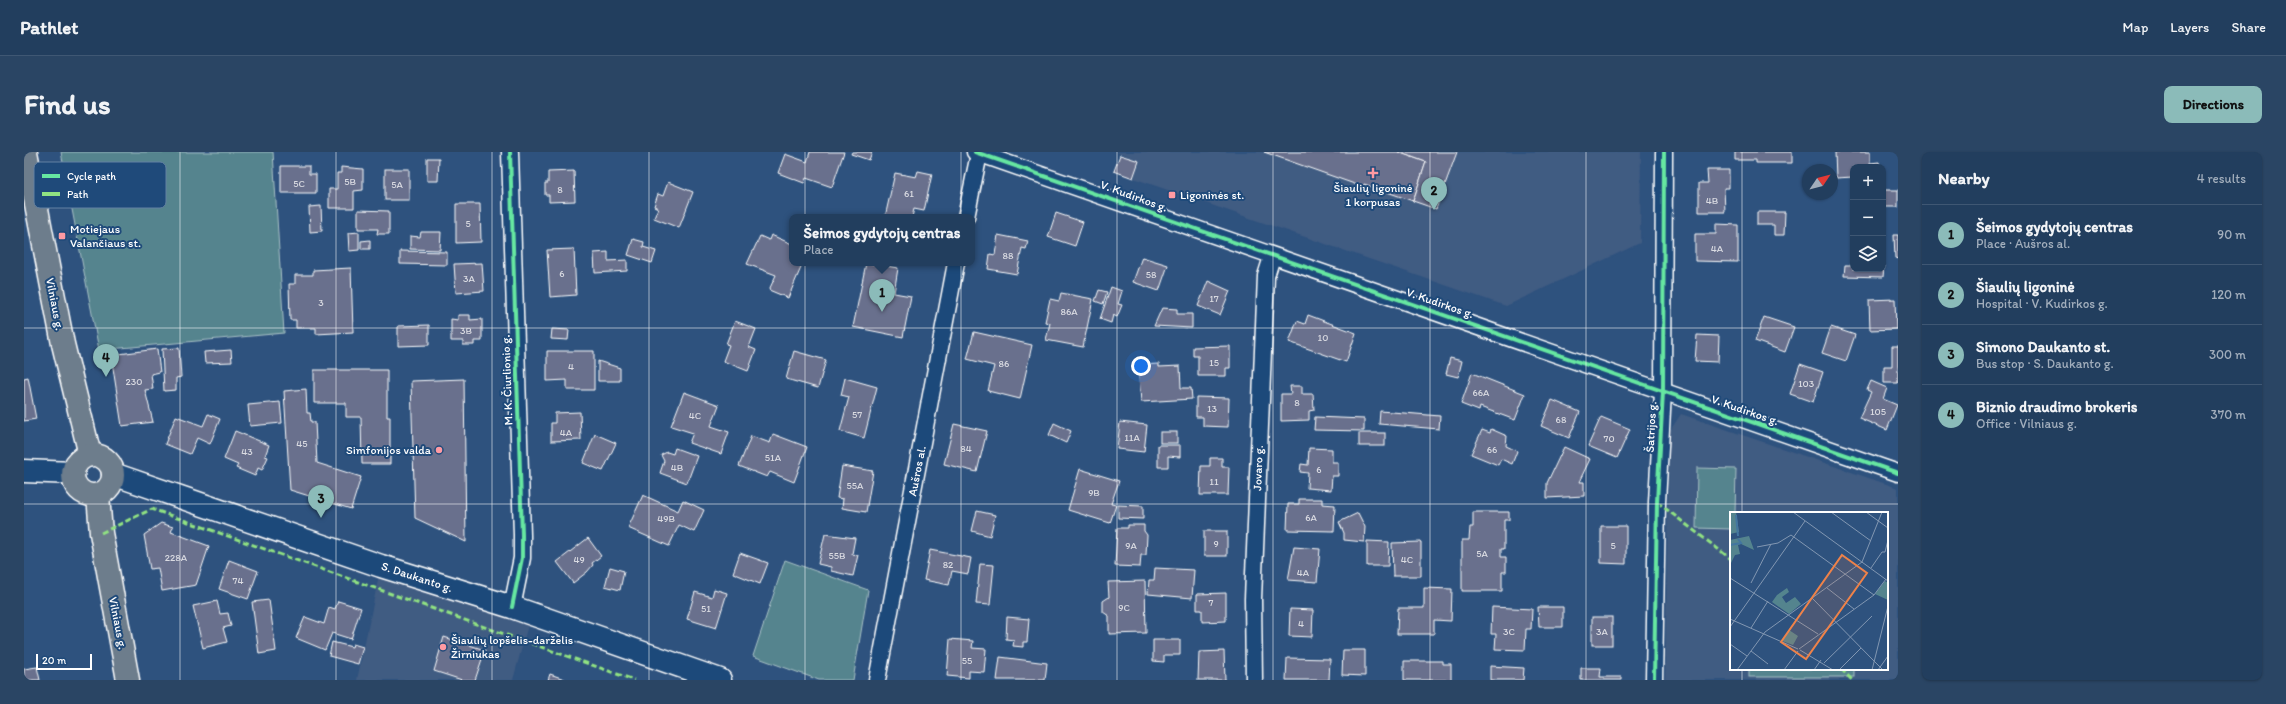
<!DOCTYPE html>
<meta charset="utf-8">
<style>
body{margin:0;font-family:Itim,sans-serif;background:#2a4564;color:#f1f3f6}
.controls{position:absolute;right:12px;top:12px;display:grid;overflow:hidden;border-radius:8px;box-shadow:0 1px 3px #0004}
.controls button{width:36px;height:36px;display:grid;place-items:center;padding:0;border:0;border-bottom:1px solid #3f5773;background:#223e5e;color:#f1f3f6;font:20px sans-serif}
.compass{position:absolute;left:1778px;top:12px;width:36px;height:36px;border-radius:50%;background:#223e5e;box-shadow:0 1px 3px #0004;rotate:55deg}
.scale{position:absolute;left:12px;bottom:10px;width:56px;box-sizing:border-box;padding-left:4px;border:2px solid #fff;border-top:0;font-size:11px;line-height:14px;white-space:nowrap;color:#fff;-webkit-text-stroke:3px #1f4a7a;paint-order:stroke}
.you{position:absolute;left:1117px;top:214px;width:14px;height:14px;margin:-10px;border:3px solid #fff;border-radius:50%;background:#1a73e8;box-shadow:0 0 0 6px #1a73e833}
.badge{display:grid;place-items:center;width:26px;height:26px;border-radius:50%;background:#8bbbb9;color:#111;font-size:13px;font-weight:700}
.pin{position:absolute;translate:-50% -33px;filter:drop-shadow(0 1px 2px #0008)}
.pin::after{content:'';position:absolute;top:21px;width:14px;height:12px;background:inherit;clip-path:polygon(0 0,100% 0,50% 100%)}
.popup{position:absolute;left:765px;top:62px;width:186px;height:52px;box-sizing:border-box;display:grid;place-content:center;border-radius:8px;background:#223e5e;filter:drop-shadow(0 1px 3px #0005);font-size:13px;white-space:nowrap;color:#a2aebc}
.popup b{font-size:15px;color:#f1f3f6}
.popup::after{content:'';position:absolute;left:50%;top:100%;margin-left:-8px;border:8px solid transparent;border-top-color:#223e5e}
.list{margin:0;padding:0;list-style:none}
h2{display:flex;justify-content:space-between;align-items:center;height:52px;margin:0;padding:0 16px;font-size:17px}
h2 small{font-size:13px;font-weight:400;color:#a2aebc}
.list li{display:grid;grid-template-columns:26px 1fr auto;gap:12px;align-items:center;box-sizing:border-box;height:60px;padding:0 16px;border-top:1px solid #3f5773}
.list b{display:block;font-size:15px;white-space:nowrap}
.list p{margin:0;font-size:13px;white-space:nowrap;color:#a2aebc}
.list em{font-size:13px;font-style:normal;color:#a2aebc}
.icon{flex:none;width:22px;height:22px;fill:none;stroke:currentColor;stroke-width:2;stroke-linecap:round;stroke-linejoin:round}
.map{position:relative;flex:none;width:1874px;height:528px;overflow:hidden;border-radius:8px}
header{display:flex;align-items:center;gap:24px;box-sizing:border-box;height:56px;padding:0 20px;background:#223e5e;border-bottom:1px solid #3f5773}
header strong{font-size:19px}
nav{display:flex;gap:22px;margin-inline-start:auto;font-size:14px}
.intro{display:flex;align-items:center;justify-content:space-between;box-sizing:border-box;height:96px;padding:0 24px}
h1{margin:0;font-size:28px}
.button{padding:10px 18px;border-radius:8px;background:#8bbbb9;color:#111;font-size:14px;font-weight:700}
main{display:flex;gap:24px;padding:0 24px}
aside{flex:1;background:#223e5e;border-radius:8px;box-shadow:0 1px 3px #0004}
.map>svg:first-child{display:block}
.built{fill:#405b82;fill-rule:evenodd}
.green{fill:#54848e;stroke:#aac2c6}
.building{fill:#69708d;stroke:#fff}
.lines{fill:none;stroke-linecap:round;stroke-linejoin:round}
.minor-casing{stroke:#fff;stroke-width:19}
.secondary-casing{stroke:#fff;stroke-width:25}
.trunk-casing{stroke:#fff;stroke-width:25}
.minor{stroke:#1f4a7a;stroke-width:16}
.secondary{stroke:#1f4a7a;stroke-width:22}
.trunk{stroke:#6d7d8c;stroke-width:22}
.quiet{stroke:#91e382;stroke-width:3;stroke-dasharray:6 3;stroke-linecap:butt}
.cycleway-casing{stroke:#1f4a7a;stroke-width:6}
.cycleway{stroke:#66e7a1;stroke-width:4}
.grid{fill:none;stroke:#fff;stroke-width:1;stroke-opacity:0.55}
.poi-dot{fill:#ff9aa2;stroke:#1f4a7a;stroke-width:1.5}
.labels{text-anchor:middle;stroke-width:4;stroke-linejoin:round;paint-order:stroke}
.number-label{font-size:10px;fill:#dadbe2}
.poi-label{font-size:12px;fill:#fff;stroke:#1f4a7a;text-anchor:start}
.street-label{font-size:12px;fill:#fff;stroke:#1f4a7a}
.inset-river{fill:none;stroke:#4376a0;stroke-width:2}
.inset-road{fill:none;stroke:#8297b2;stroke-width:1}
.view{fill:#ee8249;fill-opacity:0.15;stroke:#ee8249;stroke-width:2}
.inset-edge{fill:none;stroke:#fff;stroke-width:2}
.key{fill:#1f4a7a;stroke:#6280a2;stroke-width:1}
.key-label{font-size:11px;fill:#fff}
</style>
<header>
<strong>Pathlet</strong>
<nav><a>Map</a><a>Layers</a><a>Share</a></nav>
</header>
<div class="intro"><h1>Find us</h1><a class="button">Directions</a></div>
<main>
<div class="map">
<svg width="1874" height="528" viewBox="0 0 1874 528">
<rect width="100%" height="100%" fill="#2e527e"/>
<filter id="ink" filterUnits="userSpaceOnUse"><feTurbulence type="fractalNoise" baseFrequency=".025" numOctaves="2"/><feDisplacementMap in="SourceGraphic" scale="8" xChannelSelector="R" yChannelSelector="G"/><feConvolveMatrix kernelMatrix="1 2 1 2 8 2 1 2 1" color-interpolation-filters="sRGB"/></filter>
<g filter="url(#ink)">
<!-- built -->
<g class="built">
<polygon points="1092,0 1617,0 1616,91 1482,154 1109,26 1115,9"/>
<path d="M 1657,262 L 1874,336 L 1874,528 L 1641,528 L 1645,280 ZM 1707,361 L 1863,361 L 1863,517 L 1707,517 Z"/>
<polygon points="357,414 507,462 489,528 333,528"/>
</g>
<!-- green -->
<g class="green">
<polygon points="37,0 249,0 260,181 75,198"/>
<polygon points="1673,316 1712,317 1711,361 1707,361 1707,377 1672,376"/>
<polygon points="761,408 844,438 829,528 795,528 729,504"/>
<rect x="1725" y="517" width="105" height="8"/>
</g>
<!-- building -->
<g class="building">
<polygon points="786,0 820,0 808,35 782,26 780,31 754,21 761,2 783,10"/>
<polygon points="828,0 848,0 845,8 827,2"/>
<polygon points="1240,0 1374,0 1402,10 1389,49 1340,32 1339,35"/>
<polygon points="1374,0 1433,0 1412,57 1389,49 1402,10"/>
<polygon points="1711,0 1768,0 1768,11 1732,11 1732,8 1711,8"/>
<polygon points="1811,0 1846,0 1846,11 1855,10 1856,15 1829,15 1829,25 1812,26"/>
<polygon points="1096,3 1115,9 1109,26 1090,19"/>
<polygon points="403,6 415,6 414,29 403,29"/>
<polygon points="257,14 285,14 285,22 292,22 292,41 257,41"/>
<polygon points="317,15 339,17 339,38 330,39 330,56 305,56 305,37 313,37 313,21 317,21"/>
<rect x="361" y="17" width="24" height="31"/>
<polygon points="1683,18 1705,18 1705,36 1700,36 1701,60 1675,60 1675,31 1684,31"/>
<polygon points="550,19 551,49 525,50 525,43 521,43 521,31 524,31 524,20"/>
<polygon points="894,19 908,22 900,59 890,57 888,65 861,65 871,21 892,25"/>
<polygon points="644,30 669,40 655,76 630,66 634,56 630,54 634,42 639,44"/>
<rect x="1859" y="38" width="15" height="17"/>
<polygon points="432,52 456,52 457,90 432,91"/>
<polygon points="297,54 298,79 286,80 285,55"/>
<polygon points="334,58 365,59 365,82 353,82 354,77 334,77"/>
<polygon points="1733,60 1761,60 1760,83 1750,83 1750,73 1733,73"/>
<polygon points="1032,61 1059,70 1051,94 1024,85"/>
<polygon points="1692,72 1714,73 1714,110 1671,109 1671,82 1692,82"/>
<polygon points="335,80 335,98 325,99 324,81"/>
<polygon points="397,80 417,80 416,98 386,97 386,84 396,85"/>
<polygon points="747,83 768,92 768,111 779,111 764,146 745,138 752,123 723,112 736,84 745,88"/>
<polygon points="974,83 1004,89 1002,97 998,96 993,122 964,117 966,102 971,103"/>
<polygon points="1870,83 1874,83 1874,107 1871,106"/>
<polygon points="609,87 620,90 619,95 632,99 628,111 604,103"/>
<polygon points="346,88 346,97 337,97 337,89"/>
<polygon points="550,97 552,143 526,145 523,98"/>
<polygon points="376,99 423,100 423,113 376,112"/>
<polygon points="584,100 584,109 603,108 603,119 571,121 570,101"/>
<polygon points="1118,105 1144,113 1135,139 1109,130"/>
<polygon points="458,111 460,139 432,141 430,112"/>
<polygon points="842,111 874,116 870,141 887,144 879,185 829,175"/>
<polygon points="1821,113 1829,113 1829,117 1859,117 1860,114 1859,125 1820,124"/>
<polygon points="327,116 329,180 292,182 292,176 272,176 272,168 266,168 265,132 271,132 271,123 289,123 289,118"/>
<polygon points="1184,129 1206,139 1196,163 1174,154"/>
<polygon points="1087,135 1098,139 1094,152 1098,153 1093,165 1089,163 1087,171 1076,167"/>
<polygon points="1075,138 1083,140 1079,152 1071,149"/>
<polygon points="1037,141 1069,147 1059,195 1022,188 1026,171 1021,170 1026,147 1035,149"/>
<polygon points="1871,147 1872,177 1846,178 1845,148"/>
<polygon points="1138,156 1153,157 1153,162 1168,162 1168,176 1130,174"/>
<polygon points="434,163 446,163 446,168 458,167 458,189 450,189 450,193 439,193 439,189 427,189 427,167 434,168"/>
<polygon points="1284,163 1332,181 1322,210 1265,190 1273,169 1281,172"/>
<polygon points="1740,165 1770,175 1761,200 1731,189"/>
<polygon points="711,169 732,177 725,195 732,198 724,219 699,209 705,193 702,192"/>
<polygon points="405,173 405,193 374,194 374,174"/>
<polygon points="1807,175 1831,183 1822,209 1798,201"/>
<polygon points="528,177 545,178 544,188 527,187"/>
<polygon points="950,180 1008,193 996,247 964,239 970,214 943,207"/>
<polygon points="1673,183 1695,184 1694,210 1671,209"/>
<polygon points="1206,194 1206,216 1202,216 1202,224 1174,224 1174,204 1169,204 1169,195"/>
<polygon points="1868,194 1874,194 1874,231 1860,231 1860,214 1868,214"/>
<polygon points="155,196 157,225 152,226 152,238 140,239 138,197"/>
<polygon points="133,197 136,220 127,222 129,237 121,238 129,270 98,274 87,203"/>
<polygon points="207,198 208,210 181,211 180,200"/>
<polygon points="523,199 570,199 570,238 543,238 543,228 523,229"/>
<polygon points="770,199 802,208 794,236 762,227"/>
<polygon points="1426,206 1438,209 1434,225 1422,222"/>
<polygon points="574,209 596,216 596,229 574,229"/>
<polygon points="1135,212 1135,215 1156,214 1157,236 1167,236 1168,247 1117,250 1114,213"/>
<polygon points="1776,212 1799,220 1789,250 1766,242"/>
<polygon points="290,218 363,218 363,265 366,265 366,312 338,312 337,265 322,265 322,251 290,251"/>
<polygon points="1448,221 1501,242 1491,268 1456,255 1455,259 1437,252"/>
<polygon points="4,225 12,267 0,269 0,226"/>
<polygon points="821,226 853,235 840,286 816,279 825,245 817,243"/>
<polygon points="440,227 442,390 391,366 387,229"/>
<polygon points="1847,229 1863,236 1859,247 1873,253 1863,278 1835,266 1847,240 1843,238"/>
<polygon points="1266,234 1278,234 1278,242 1289,242 1290,258 1285,259 1285,268 1257,269 1257,242 1267,242"/>
<polygon points="282,237 283,261 286,261 287,270 291,270 293,311 337,325 327,357 266,338 260,239"/>
<polygon points="660,240 695,253 687,274 705,280 697,302 665,291 669,281 647,274"/>
<polygon points="1172,245 1205,246 1204,275 1179,274 1179,265 1172,265"/>
<polygon points="1528,248 1556,260 1545,286 1517,274"/>
<polygon points="256,250 258,271 226,274 224,253"/>
<polygon points="1356,259 1416,264 1415,277 1355,272"/>
<polygon points="556,260 557,288 527,289 527,271 531,271 531,261"/>
<polygon points="184,262 196,267 186,292 173,286 166,302 141,292 152,264 179,274"/>
<polygon points="1291,265 1340,267 1340,279 1290,278"/>
<polygon points="1577,265 1606,277 1593,306 1564,294"/>
<polygon points="1096,270 1123,273 1120,300 1093,297"/>
<polygon points="1030,271 1047,279 1042,291 1025,283"/>
<polygon points="930,272 963,279 953,320 920,312"/>
<polygon points="1467,277 1483,284 1482,294 1493,299 1488,312 1477,307 1474,313 1447,302 1458,278 1466,281"/>
<polygon points="211,279 245,293 241,304 244,305 238,318 234,316 231,324 212,316 214,313 200,307"/>
<rect x="1136" y="280" width="17" height="11"/>
<rect x="1335" y="281" width="26" height="13"/>
<polygon points="571,282 592,291 579,319 559,311"/>
<polygon points="749,282 783,295 770,330 746,320 743,325 715,314 727,284 746,291"/>
<polygon points="1134,293 1156,293 1156,305 1144,304 1144,315 1134,315"/>
<polygon points="1540,295 1566,307 1555,330 1560,330 1560,344 1523,346 1523,331"/>
<polygon points="651,296 673,304 663,331 636,321 640,309 637,303 643,300 649,302"/>
<polygon points="1285,296 1308,297 1308,310 1314,310 1314,324 1308,324 1307,338 1283,336 1284,321 1276,320 1277,312 1284,313"/>
<polygon points="1186,306 1198,306 1198,315 1205,315 1204,343 1176,343 1177,314 1186,314"/>
<polygon points="818,314 849,319 842,360 818,356 819,347 813,346"/>
<polygon points="1056,317 1095,329 1087,352 1092,353 1086,371 1044,358"/>
<polygon points="619,343 654,359 659,348 680,358 670,380 655,373 645,394 604,376"/>
<polygon points="1275,347 1298,347 1298,352 1311,353 1310,379 1263,378 1264,352 1275,352"/>
<polygon points="1094,353 1119,354 1119,367 1094,366"/>
<polygon points="953,359 971,363 966,384 948,379"/>
<polygon points="1449,360 1485,360 1485,368 1480,368 1480,397 1477,397 1477,405 1482,405 1482,420 1478,420 1478,439 1438,439 1438,388 1445,388 1446,375 1449,375"/>
<polygon points="1334,361 1341,375 1340,390 1320,388 1320,381 1315,370"/>
<polygon points="137,371 149,375 147,380 185,394 172,433 138,439 134,416 126,417 120,383"/>
<polygon points="1104,373 1120,373 1120,379 1123,383 1122,403 1117,403 1116,415 1091,414 1093,376 1104,376"/>
<polygon points="1577,374 1602,374 1602,412 1577,411"/>
<rect x="1180" y="379" width="23" height="25"/>
<polygon points="801,382 831,386 828,402 834,403 829,424 807,419 807,415 794,412"/>
<polygon points="564,386 577,404 568,411 569,413 563,420 549,431 533,410"/>
<polygon points="1343,389 1365,390 1364,414 1343,414"/>
<polygon points="1397,390 1397,424 1369,424 1368,391"/>
<polygon points="1270,395 1296,397 1293,430 1264,428"/>
<polygon points="906,398 947,406 944,422 928,419 925,433 900,428"/>
<polygon points="716,401 744,411 736,432 709,421"/>
<polygon points="205,408 234,419 224,447 195,437"/>
<polygon points="956,412 970,413 966,453 952,452"/>
<polygon points="586,415 600,419 596,438 581,434"/>
<polygon points="1131,416 1170,418 1168,446 1124,442 1125,428 1130,428"/>
<polygon points="1121,429 1122,481 1085,482 1085,464 1079,460 1079,449 1085,445 1084,430"/>
<polygon points="1400,436 1428,437 1427,469 1410,468 1410,482 1373,482 1374,456 1400,456"/>
<polygon points="690,437 703,441 692,476 663,467 671,440 688,445"/>
<polygon points="1202,441 1202,469 1178,470 1178,458 1173,458 1173,442"/>
<polygon points="245,448 252,499 235,502 228,450"/>
<polygon points="193,449 196,462 204,461 207,474 199,476 203,490 179,496 169,454"/>
<polygon points="314,449 337,456 327,487 308,481 301,498 272,486 281,465 300,472 305,455 311,457"/>
<polygon points="1468,455 1508,457 1507,477 1502,477 1501,498 1471,497 1472,482 1467,482"/>
<polygon points="1514,455 1539,455 1539,475 1515,475"/>
<polygon points="1266,457 1289,458 1288,485 1265,484"/>
<polygon points="983,465 1005,467 1003,490 999,490 999,495 989,494 990,488 982,487"/>
<rect x="1568" y="465" width="20" height="28"/>
<polygon points="420,485 461,498 451,528 438,528 410,519"/>
<polygon points="926,487 949,489 948,496 962,497 960,520 945,519 945,526 923,524"/>
<polygon points="1129,488 1156,488 1156,503 1140,503 1140,510 1129,509"/>
<polygon points="308,490 328,495 329,492 339,495 334,512 305,504"/>
<polygon points="1319,498 1341,498 1341,524 1318,523"/>
<polygon points="1200,499 1201,528 1174,528 1175,500"/>
<polygon points="976,505 1023,511 1021,528 973,528"/>
<polygon points="1263,506 1306,507 1305,528 1262,528"/>
<polygon points="1380,509 1419,509 1419,512 1427,512 1427,528 1380,528"/>
<polygon points="1466,514 1500,516 1499,528 1466,528"/>
<polygon points="13,515 16,528 0,528 0,517"/>
<polygon points="1557,516 1577,516 1576,525 1598,525 1598,528 1557,528"/>
<polygon points="526,522 543,528 524,528"/>
</g>
<g class="lines">
<!-- minor casing -->
<g class="minor-casing">
<g id="minor">
<polyline points="486,0 498,383 498,406 488,455"/>
<polyline points="951,0 1874,321"/>
<polyline points="942,65 955,2"/>
<polyline points="853,528 932,111"/>
<polyline points="1230,528 1229,447 1242,124 1248,105"/>
<polyline points="1630,528 1633,350 1639,240 1640,0"/>
</g>
</g>
<!-- secondary casing -->
<g class="secondary-casing">
<g id="secondary">
<polyline points="0,319 49,321"/>
<polyline points="89,322 357,414 488,455 696,528"/>
</g>
</g>
<!-- trunk casing -->
<g class="trunk-casing">
<g id="trunk">
<polyline points="2,0 39,192 66,303"/>
<circle cx="69" cy="323" r="20"/>
<polyline points="74,343 77,381 104,528"/>
</g>
</g>
<!-- minor -->
<use href="#minor" class="minor"/>
<!-- secondary -->
<use href="#secondary" class="secondary"/>
<!-- trunk -->
<use href="#trunk" class="trunk"/>
<!-- quiet -->
<g class="quiet">
<polyline points="1633,350 1707,407"/>
<polyline points="77,381 128,357 610,528"/>
<polyline points="1817,517 1828,528"/>
</g>
<!-- cycleway casing -->
<g class="cycleway-casing">
<g id="cycleway">
<polyline points="486,0 498,383 498,406 488,455"/>
<polyline points="951,0 1874,321"/>
<polyline points="1630,528 1633,350 1639,240 1640,0"/>
</g>
</g>
<!-- cycleway -->
<use href="#cycleway" class="cycleway"/>
</g>
</g>
<!-- grid -->
<path class="grid" d="M 156,0 L 156,528M 312,0 L 312,528M 468,0 L 468,528M 625,0 L 625,528M 781,0 L 781,528M 937,0 L 937,528M 1093,0 L 1093,528M 1249,0 L 1249,528M 1406,0 L 1406,528M 1562,0 L 1562,528M 1718,0 L 1718,361M 0,176 L 1874,176M 0,352 L 1874,352M 1718,517 L 1718,528"/>
<!-- markers -->
<g class="poi-dot">
<path d="M1347 15h4v4h4v4h-4v4h-4v-4h-4v-4h4z"/>
<rect x="1144" y="39" width="8" height="8" rx="2"/>
<rect x="34" y="80" width="8" height="8" rx="2"/>
<circle cx="415" cy="298" r="4"/>
<circle cx="419" cy="495" r="4"/>
</g>
<g class="labels">
<!-- number labels -->
<g class="number-label">
<text x="326" y="33">5B</text>
<text x="275" y="35">5C</text>
<text x="373" y="36">5A</text>
<text x="536" y="41">8</text>
<text x="885" y="45">61</text>
<text x="1688" y="52">4B</text>
<text x="444" y="75">5</text>
<text x="1693" y="100">4A</text>
<text x="984" y="107">88</text>
<text x="538" y="125">6</text>
<text x="1127" y="126">58</text>
<text x="445" y="130">3A</text>
<text x="1190" y="150">17</text>
<text x="297" y="154">3</text>
<text x="1045" y="163">86A</text>
<text x="442" y="182">3B</text>
<text x="1299" y="189">10</text>
<text x="1190" y="214">15</text>
<text x="980" y="215">86</text>
<text x="547" y="218">4</text>
<text x="110" y="233">230</text>
<text x="1782" y="235">103</text>
<text x="1457" y="244">66A</text>
<text x="1273" y="254">8</text>
<text x="1188" y="260">13</text>
<text x="1854" y="263">105</text>
<text x="833" y="266">57</text>
<text x="671" y="267">4C</text>
<text x="1537" y="271">68</text>
<text x="542" y="284">4A</text>
<text x="1108" y="289">11A</text>
<text x="1585" y="290">70</text>
<text x="278" y="295">45</text>
<text x="942" y="300">84</text>
<text x="1468" y="301">66</text>
<text x="223" y="303">43</text>
<text x="749" y="309">51A</text>
<text x="653" y="319">4B</text>
<text x="1295" y="321">6</text>
<text x="1190" y="333">11</text>
<text x="831" y="337">55A</text>
<text x="1070" y="344">9B</text>
<text x="1287" y="369">6A</text>
<text x="642" y="370">49B</text>
<text x="1192" y="395">9</text>
<text x="1107" y="397">9A</text>
<text x="1589" y="397">5</text>
<text x="1458" y="405">5A</text>
<text x="813" y="407">55B</text>
<text x="152" y="409">228A</text>
<text x="555" y="411">49</text>
<text x="1383" y="411">4C</text>
<text x="924" y="416">82</text>
<text x="1279" y="424">4A</text>
<text x="214" y="432">74</text>
<text x="1187" y="454">7</text>
<text x="1100" y="459">9C</text>
<text x="682" y="460">51</text>
<text x="1277" y="475">4</text>
<text x="1485" y="483">3C</text>
<text x="1578" y="483">3A</text>
<text x="943" y="512">55</text>
</g>
<!-- poi labels -->
<g class="poi-label">
<text x="1349" y="40" text-anchor="middle">Šiaulių ligoninė<tspan x="1349" dy="14">1 korpusas</tspan></text>
<text x="1156" y="47">Ligoninės st.</text>
<text x="46" y="81">Motiejaus<tspan x="46" dy="14">Valančiaus st.</tspan></text>
<text x="407" y="302" text-anchor="end">Simfonijos valda</text>
<text x="427" y="492">Šiaulių lopšelis-darželis<tspan x="427" dy="14">Žirniukas</tspan></text>
</g>
<!-- street labels -->
<g class="street-label">
<text transform="translate(1110 44) rotate(20)" y="4">V. Kudirkos g.</text>
<text transform="translate(1416 151) rotate(19)" y="4">V. Kudirkos g.</text>
<text transform="translate(31 152) rotate(79)" y="4">Vilniaus g.</text>
<text transform="translate(483 228) rotate(-92)" y="4">M. K. Čiurlionio g.</text>
<text transform="translate(1721 258) rotate(19)" y="4">V. Kudirkos g.</text>
<text transform="translate(1627 275) rotate(-87)" y="4">Šatrijos g.</text>
<text transform="translate(1234 316) rotate(-88)" y="4">Jovaro g.</text>
<text transform="translate(893 319) rotate(-79)" y="4">Aušros al.</text>
<text transform="translate(393 425) rotate(18)" y="4">S. Daukanto g.</text>
<text transform="translate(94 471) rotate(79)" y="4">Vilniaus g.</text>
</g>
</g>
<!-- overview -->
<g transform="translate(1706 360)">
<rect width="158" height="158" fill="#2e527e"/>
<path d="M 0,0 L 6,0 L 9,20 L 0,22 ZM 19,24 L 24,38 L 11,32 L 8,33 L 10,42 L 5,43 L 1,51 L 0,28 ZM 155,69 L 158,71 L 158,88 L 145,82 ZM 57,76 L 59,80 L 52,85 L 56,91 L 65,85 L 71,92 L 59,102 L 42,90 L 47,83 ZM 59,118 L 68,124 L 63,133 L 52,129 Z" fill="#54848e"/>
<path class="inset-river" d="M 6,3 L 8,24M 0,33 L 11,31 L 8,27"/>
<path class="inset-road" d="M 63,0 L 158,69M 101,0 L 141,29M 136,0 L 158,16M 27,35 L 48,31 L 61,23 L 144,83M 141,56 L 152,40 L 155,40 L 158,28M 0,66 L 88,122M 21,71 L 41,32M 97,76 L 124,97M 82,86 L 144,149M 0,107 L 68,137M 0,115 L 75,9M 21,116 L 38,89M 0,132 L 17,144M 69,137 L 144,83 L 156,67M 70,138 L 103,158M 21,139 L 38,152M 144,149 L 153,158M 94,151 L 142,104M 7,158 L 35,120 L 132,50 L 152,0M 54,158 L 68,139M 84,158 L 91,148M 109,158 L 131,136M 142,158 L 158,94M 148,158 L 158,144"/>
<path class="view" d="M 112,43 L 137,61 L 76,147 L 51,130 Z"/>
<rect width="158" height="158" class="inset-edge"/>
</g>
<!-- legend -->
<rect x="10" y="10" width="132" height="46" rx="6" class="key"/>
<rect x="18" y="22" width="18" height="4" fill="#66e7a1"/>
<rect x="18" y="40" width="18" height="4" fill="#91e382"/>
<g class="key-label">
<text x="43" y="28">Cycle path</text>
<text x="43" y="46">Path</text>
</g>
</svg>
<div class="controls">
<button>+</button>
<button>−</button>
<button><svg class="icon" aria-label="layers" viewBox="0 0 24 24"><path d="M12 4l9 5-9 5-9-5zM3 14l9 5 9-5"/></svg></button>
</div>
<svg class="compass" viewBox="-18 -18 36 36"><path d="M0-13l5 13h-10z" fill="#e53935"/><path d="M0 13l5-13h-10z" fill="#a2aebc"/></svg>
<div class="scale">20 m</div>
<div class="you"></div>
<div class="pin badge" style="left:858px;top:160px">1</div>
<div class="popup"><b>Šeimos gydytojų centras</b>Place</div>
<div class="pin badge" style="left:1410px;top:58px">2</div>
<div class="pin badge" style="left:297px;top:366px">3</div>
<div class="pin badge" style="left:82px;top:225px">4</div>
</div>
<aside>
<h2>Nearby<small>4 results</small></h2>
<ul class="list">
<li><span class="badge">1</span><div><b>Šeimos gydytojų centras</b><p>Place · Aušros al.</p></div><em>90 m</em></li>
<li><span class="badge">2</span><div><b>Šiaulių ligoninė</b><p>Hospital · V. Kudirkos g.</p></div><em>120 m</em></li>
<li><span class="badge">3</span><div><b>Simono Daukanto st.</b><p>Bus stop · S. Daukanto g.</p></div><em>300 m</em></li>
<li><span class="badge">4</span><div><b>Biznio draudimo brokeris</b><p>Office · Vilniaus g.</p></div><em>370 m</em></li>
</ul>
</aside>
</main>
